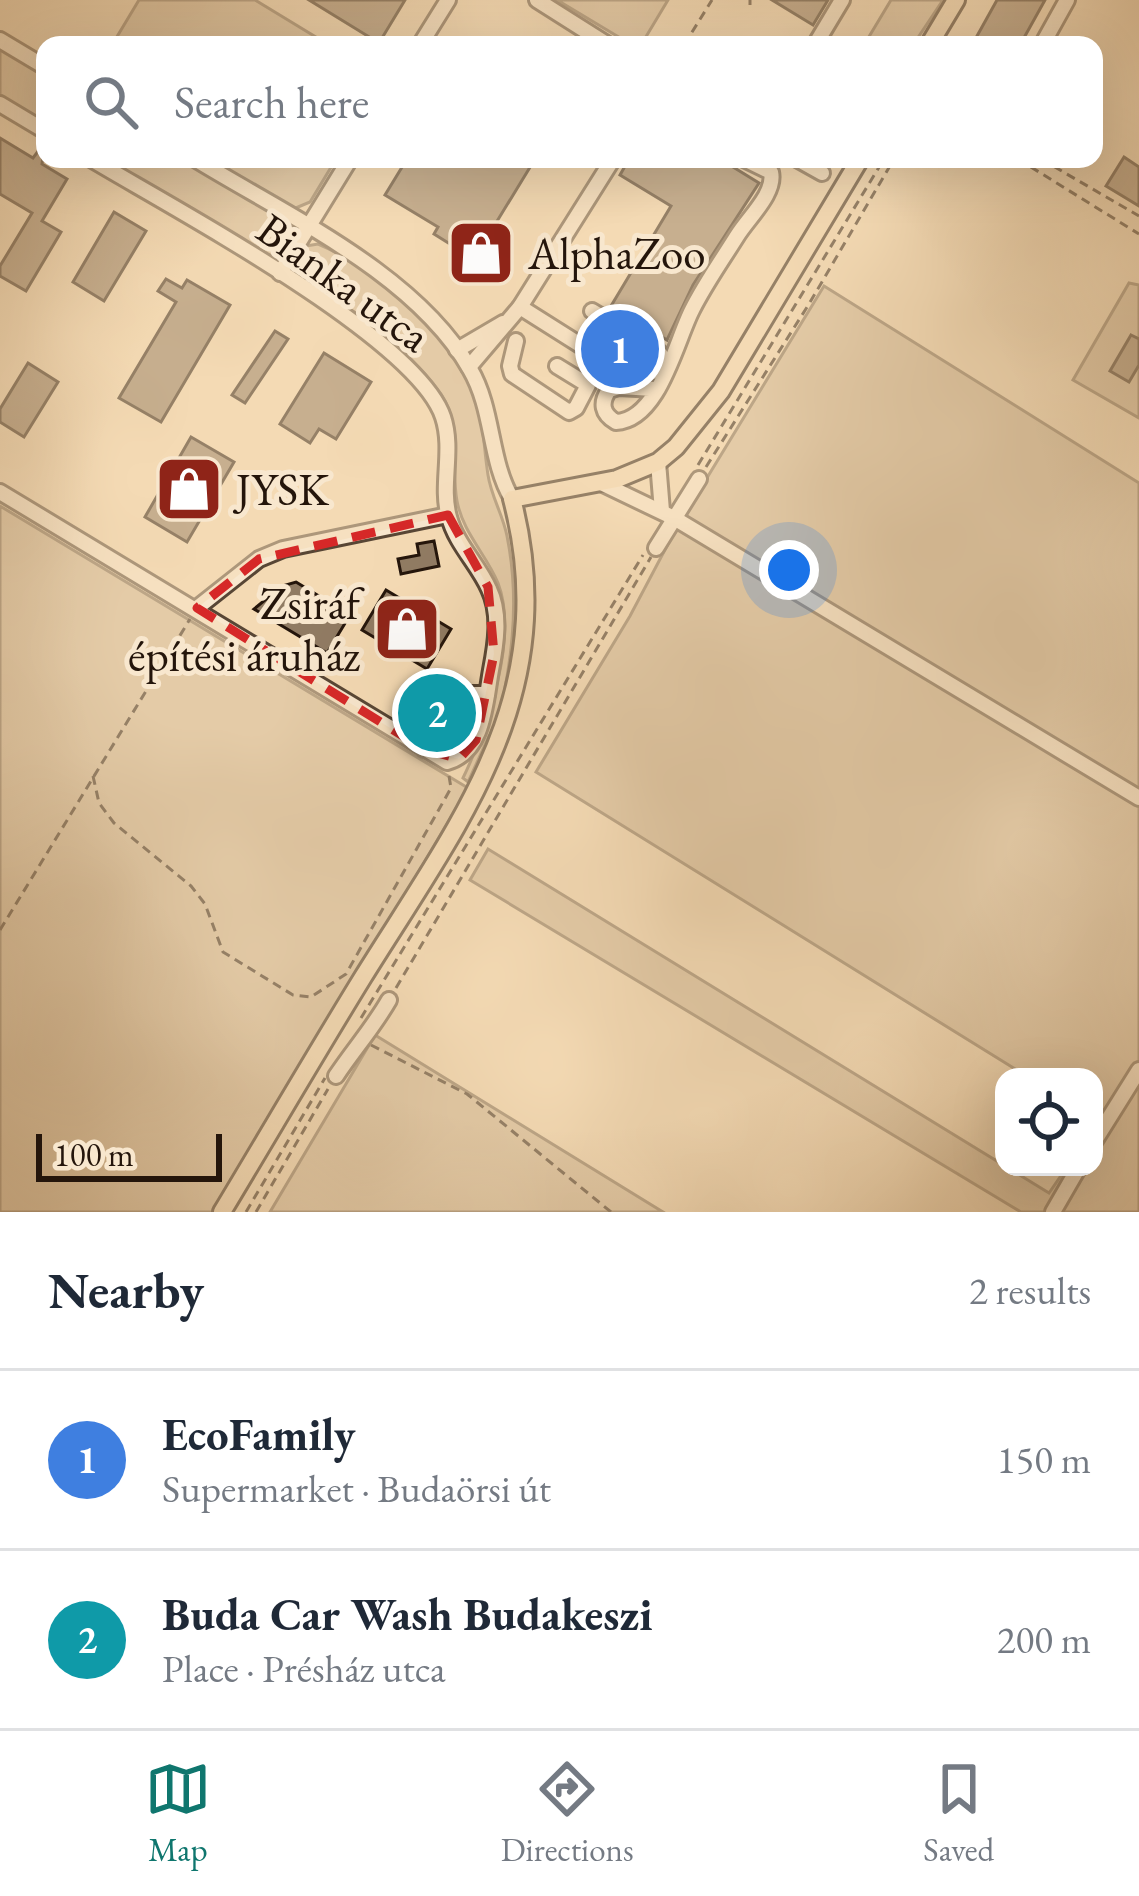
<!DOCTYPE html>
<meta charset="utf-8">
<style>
body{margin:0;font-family:"EB Garamond",serif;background:#f6f6f7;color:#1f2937}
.controls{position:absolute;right:36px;bottom:36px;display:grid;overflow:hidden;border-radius:24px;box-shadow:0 12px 48px #0002}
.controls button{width:108px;height:108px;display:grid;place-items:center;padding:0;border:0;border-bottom:3px solid #e0e1e3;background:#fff;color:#1f2937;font:60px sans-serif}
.scale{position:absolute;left:36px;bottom:30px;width:186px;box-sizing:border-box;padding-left:12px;border:6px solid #24150b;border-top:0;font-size:33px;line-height:42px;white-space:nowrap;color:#24150b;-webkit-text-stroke:9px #f8e7ce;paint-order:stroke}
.you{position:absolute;left:789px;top:570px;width:42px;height:42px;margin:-30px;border:9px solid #fff;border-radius:50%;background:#1a73e8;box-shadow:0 0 0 18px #1a73e833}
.badge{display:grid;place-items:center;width:78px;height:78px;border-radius:50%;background:#0f766e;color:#fff;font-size:39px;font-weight:700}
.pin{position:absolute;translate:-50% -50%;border:6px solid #fff;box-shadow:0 3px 12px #0006}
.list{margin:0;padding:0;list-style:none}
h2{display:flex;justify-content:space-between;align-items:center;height:156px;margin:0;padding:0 48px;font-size:51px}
h2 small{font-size:39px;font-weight:400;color:#747a83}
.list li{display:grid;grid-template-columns:78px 1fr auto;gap:36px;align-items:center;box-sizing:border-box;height:180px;padding:0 48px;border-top:3px solid #e0e1e3}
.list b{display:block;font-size:45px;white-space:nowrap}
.list p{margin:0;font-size:39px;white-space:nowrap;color:#747a83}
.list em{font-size:39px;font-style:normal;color:#747a83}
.icon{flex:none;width:66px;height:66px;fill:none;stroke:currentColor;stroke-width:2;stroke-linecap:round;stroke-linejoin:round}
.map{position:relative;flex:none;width:1139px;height:1212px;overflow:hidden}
.search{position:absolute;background:#fff;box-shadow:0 12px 48px #0002;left:36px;right:36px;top:36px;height:132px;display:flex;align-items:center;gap:30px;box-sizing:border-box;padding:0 42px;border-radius:24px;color:#747a83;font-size:45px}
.sheet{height:516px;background:#fff}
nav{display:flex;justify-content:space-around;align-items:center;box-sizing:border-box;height:168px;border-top:3px solid #e0e1e3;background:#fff;font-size:33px;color:#747a83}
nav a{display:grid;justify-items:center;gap:6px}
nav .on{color:#0f766e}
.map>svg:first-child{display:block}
.green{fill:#d1b997;stroke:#7a6751;stroke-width:3}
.building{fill:#907b63;stroke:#24150b;stroke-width:3}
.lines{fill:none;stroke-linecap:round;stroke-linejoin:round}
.minor-casing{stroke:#584635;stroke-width:20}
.major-casing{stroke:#24150b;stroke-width:22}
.path{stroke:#24150b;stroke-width:3;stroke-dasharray:9 6;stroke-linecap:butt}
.minor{stroke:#f8e7ce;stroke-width:14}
.major{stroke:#f4dab4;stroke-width:16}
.marked{fill:none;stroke:#d62828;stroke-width:9;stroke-dasharray:24 15;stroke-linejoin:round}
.labels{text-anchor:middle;stroke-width:10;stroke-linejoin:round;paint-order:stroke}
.poi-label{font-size:45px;fill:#24150b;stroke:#f8e7ce;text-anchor:start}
.street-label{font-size:45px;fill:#24150b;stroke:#f8e7ce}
</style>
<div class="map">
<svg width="1139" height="1212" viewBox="0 0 1139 1212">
<rect width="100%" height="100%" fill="#f4dab4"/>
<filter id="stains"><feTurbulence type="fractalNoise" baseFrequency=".00167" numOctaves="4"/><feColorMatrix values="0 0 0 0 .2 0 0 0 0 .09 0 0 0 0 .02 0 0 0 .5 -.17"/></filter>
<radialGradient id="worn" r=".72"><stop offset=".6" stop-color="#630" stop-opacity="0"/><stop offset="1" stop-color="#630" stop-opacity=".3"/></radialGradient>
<!-- green -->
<g class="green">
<polygon points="139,0 255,0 329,45 112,45"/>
<polygon points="557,0 668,0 641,45 632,45"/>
<polygon points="891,0 943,0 913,45 864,45"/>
<polygon points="0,49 45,76 45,122 0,95"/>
<path d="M 106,159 L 182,159 L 285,221 C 294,235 293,245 279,255 L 264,255 Z"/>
<polygon points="204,159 336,159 310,202 291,210"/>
<path d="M 318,244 C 366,263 453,336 472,385 C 484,415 483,444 488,475 C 491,496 503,515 507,536 C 521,605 511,670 494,737 L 489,736 L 468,782 L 463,778 C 487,728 519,638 498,583 C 486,554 463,533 457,501 C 450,464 464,429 441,394 C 420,364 384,333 354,312 C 337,300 317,291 301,277 L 296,255 L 306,246 Z"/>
<polygon points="1129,283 1139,285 1139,418 1073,380"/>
<polygon points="824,286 1139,483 1139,1212 1021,1212 470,880 488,849 1049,1193 1067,1167 1094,1167 1094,1127 1098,1121 1094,1118 1094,1077 1028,1077 536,772 630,616 677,527"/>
<polygon points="0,506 468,788 219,1212 0,1212"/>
<polygon points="375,1035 663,1212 270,1212"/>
</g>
<!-- building -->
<g class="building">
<polygon points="309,0 405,0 379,43"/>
<polygon points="772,0 828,0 813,25"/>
<polygon points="997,0 1045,0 1020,45 972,45"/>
<polygon points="0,138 33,158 45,142 42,164 67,179 42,221 61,232 26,291 0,276 0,266 32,213 0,194"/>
<polygon points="1124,157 1139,167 1139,206 1106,186"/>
<polygon points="407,159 535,159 474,259 434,234 438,227 385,195"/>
<polygon points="629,159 720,159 759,183 693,285 667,340 611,306 671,206 620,175"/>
<polygon points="114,212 146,231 104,301 73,282"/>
<polygon points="166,279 182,288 187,280 230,305 161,422 119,398 176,302 158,291"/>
<polygon points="600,329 647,357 643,364 635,367 593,340"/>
<polygon points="275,331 288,339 245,403 232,395"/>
<polygon points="1131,335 1139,339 1139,365 1129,382 1110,371"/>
<polygon points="324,353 371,382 336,439 319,429 310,443 280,424"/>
<polygon points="28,363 58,382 24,437 0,422 0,409"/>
<polygon points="191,437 234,462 187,542 145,517"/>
<polygon points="434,541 439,566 401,574 398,559 419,555 417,544"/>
<polygon points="296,582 350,615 327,653 254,609 282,586"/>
<polygon points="386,590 451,629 427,669 362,630"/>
</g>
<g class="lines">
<!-- minor casing -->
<g class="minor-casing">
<g id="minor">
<polyline points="537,0 608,45"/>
<polyline points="0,40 45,67"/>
<polyline points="420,45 448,0"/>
<polyline points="815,45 842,0"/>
<polyline points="1042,45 1067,0"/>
<polyline points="0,104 45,131"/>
<path d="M 195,159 C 286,215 416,274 470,369 C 494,410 489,460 512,499"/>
<polyline points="797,159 822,173"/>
<polyline points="280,273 350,159"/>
<polyline points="520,307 634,379 658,370 661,355 656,349 592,311"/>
<polyline points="516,341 510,366 512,374 569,412 576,408 588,385 557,366"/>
<polyline points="457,350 503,323"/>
<polyline points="469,367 520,307 613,159"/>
<path d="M 654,389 L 619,387 L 609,390 C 600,403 602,414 616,422 C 659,420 676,341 692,310 C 705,284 722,260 737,236 C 748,218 776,193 771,172 L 744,159"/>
<polyline points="658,462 662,511"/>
<polyline points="599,482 674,518 1139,798"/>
<path d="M 0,492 L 447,762 C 484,752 485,703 491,670 C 496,644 501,614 489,589 C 478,564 456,544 449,517 C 440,485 454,450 443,417 C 416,337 169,206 91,159"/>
<polyline points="656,548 699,479"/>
<polyline points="197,608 259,559 283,549 448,515"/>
<polyline points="441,709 459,694 487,694"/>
<polyline points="424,749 434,719"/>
<path d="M 336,1076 C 354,1049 373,1028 389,1000"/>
<polyline points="1094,1142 1139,1070"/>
<polyline points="1053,1212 1079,1167"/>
</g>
</g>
<!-- major casing -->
<g class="major-casing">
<g id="major">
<polyline points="929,45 956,0"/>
<path d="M 222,1212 C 269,1134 315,1055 363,977 C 460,821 563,694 512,499 L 617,479 L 658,462 L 676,447 L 721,391 L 860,159"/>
</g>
</g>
<!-- path -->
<g class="path">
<polyline points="750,0 750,5"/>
<polyline points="684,45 712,0"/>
<polyline points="1018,159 1139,234"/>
<polyline points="1041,159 1139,216"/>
<polyline points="698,465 884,159"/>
<polyline points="706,467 809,304 894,159"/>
<polyline points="93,776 99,803 114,823 191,886 205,904 223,952 293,995 311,997 346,974 451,788 449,776"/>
<polyline points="0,930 190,619"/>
<polyline points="396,988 651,557"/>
<polyline points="361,1018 643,555"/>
<polyline points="371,1045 467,1094 611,1212"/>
<polyline points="246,1212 325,1078"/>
<polyline points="256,1212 328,1089"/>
</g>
<!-- minor -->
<use href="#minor" class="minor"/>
<!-- major -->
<use href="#major" class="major"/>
</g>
<!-- marked area -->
<path d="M0 0H1139V1212H0ZM 448,515 L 488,587 L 494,654 L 476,740 L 459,759 L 424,749 L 197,608 L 259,559 Z" fill="#f4dab4" fill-opacity=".55" fill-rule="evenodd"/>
<path class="marked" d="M 448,515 L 488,587 L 494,654 L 476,740 L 459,759 L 424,749 L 197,608 L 259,559 Z"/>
<!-- icons -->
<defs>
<g id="shop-square" transform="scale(3.45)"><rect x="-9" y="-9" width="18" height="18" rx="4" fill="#8f2418" stroke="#f8e7ce"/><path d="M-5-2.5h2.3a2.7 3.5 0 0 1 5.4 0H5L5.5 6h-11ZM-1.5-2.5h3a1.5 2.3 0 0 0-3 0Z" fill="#fff"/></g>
</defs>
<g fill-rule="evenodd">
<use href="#shop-square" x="481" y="253"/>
<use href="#shop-square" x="189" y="489"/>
<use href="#shop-square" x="407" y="629"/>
</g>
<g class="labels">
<!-- poi labels -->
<g class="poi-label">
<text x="528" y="269">AlphaZoo</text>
<text x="236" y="505">JYSK</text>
<text x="360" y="619" text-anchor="end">Zsiráf<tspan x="360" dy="52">építési áruház</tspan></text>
</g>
<!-- street labels -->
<g class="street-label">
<text transform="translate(344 282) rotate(36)" y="16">Bianka utca</text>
</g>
</g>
<rect width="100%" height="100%" filter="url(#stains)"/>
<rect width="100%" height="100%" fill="url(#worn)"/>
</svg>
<div class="controls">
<button><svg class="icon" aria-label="locate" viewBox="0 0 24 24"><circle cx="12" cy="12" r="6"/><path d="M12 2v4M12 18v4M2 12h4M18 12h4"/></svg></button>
</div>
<div class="scale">100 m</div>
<div class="you"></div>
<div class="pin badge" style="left:620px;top:349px;background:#3f7fe0">1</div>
<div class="pin badge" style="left:437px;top:713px;background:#0f9aa8">2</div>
<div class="search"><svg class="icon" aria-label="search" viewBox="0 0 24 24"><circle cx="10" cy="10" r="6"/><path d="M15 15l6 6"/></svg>Search here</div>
</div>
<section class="sheet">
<h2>Nearby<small>2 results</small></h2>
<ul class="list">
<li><span class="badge" style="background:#3f7fe0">1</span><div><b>EcoFamily</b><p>Supermarket · Budaörsi út</p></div><em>150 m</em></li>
<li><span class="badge" style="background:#0f9aa8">2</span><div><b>Buda Car Wash Budakeszi</b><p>Place · Présház utca</p></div><em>200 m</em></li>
</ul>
</section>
<nav>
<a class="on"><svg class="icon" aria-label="map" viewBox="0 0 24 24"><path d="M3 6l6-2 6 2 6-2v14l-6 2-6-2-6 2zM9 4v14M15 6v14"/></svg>Map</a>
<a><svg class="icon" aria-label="directions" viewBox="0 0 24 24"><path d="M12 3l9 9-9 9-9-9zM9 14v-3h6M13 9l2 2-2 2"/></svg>Directions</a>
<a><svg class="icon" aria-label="saved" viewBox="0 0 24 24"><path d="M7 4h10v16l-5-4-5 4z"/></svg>Saved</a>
</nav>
